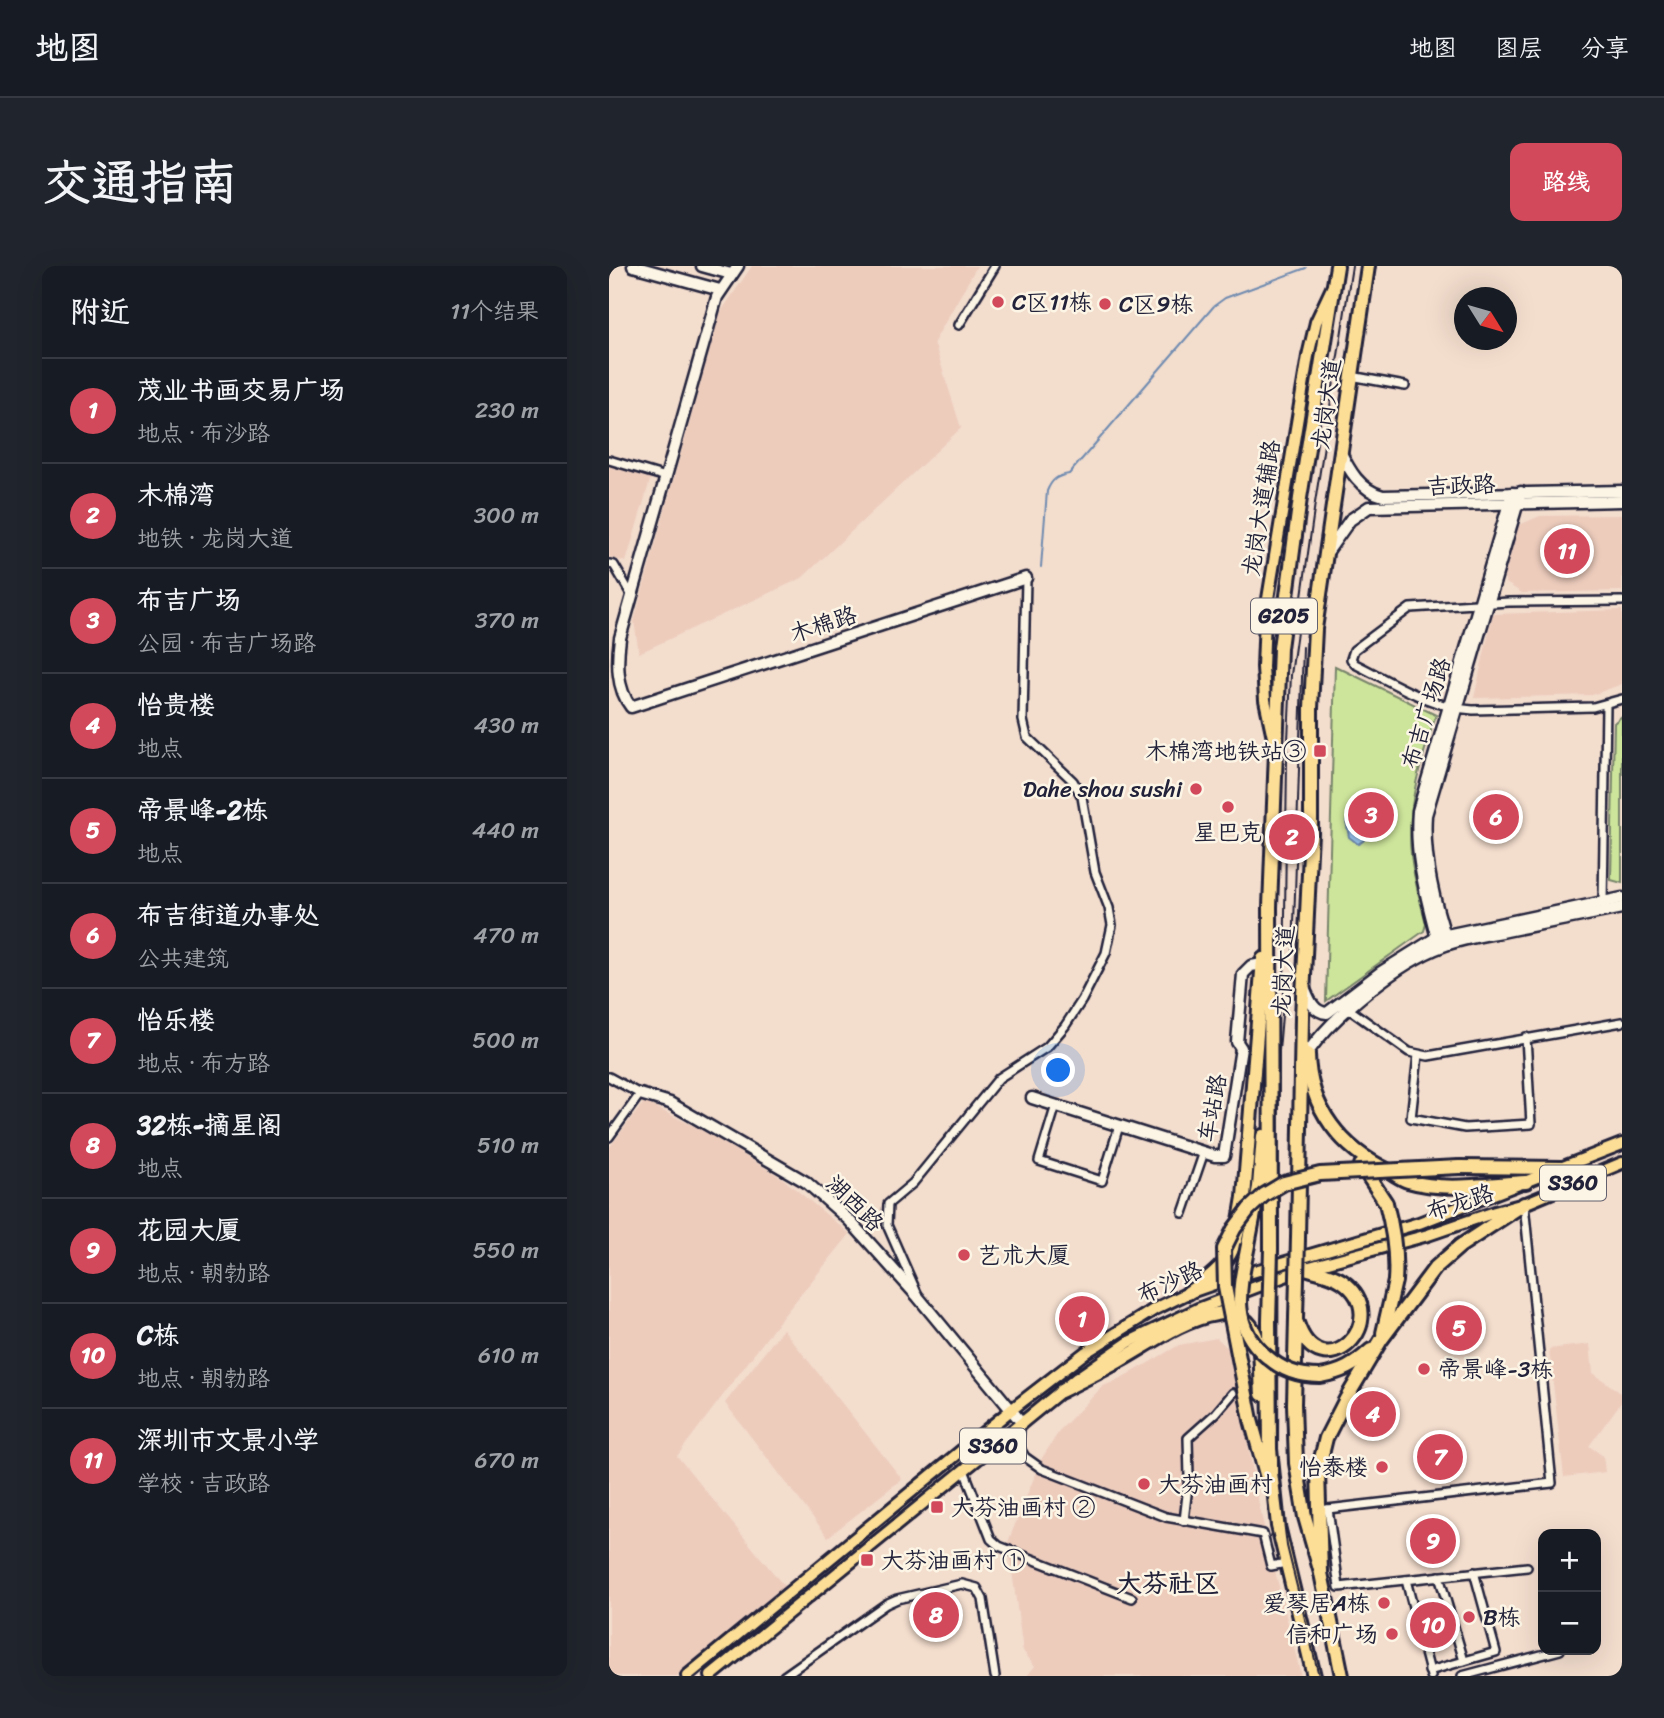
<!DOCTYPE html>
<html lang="zh">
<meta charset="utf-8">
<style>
body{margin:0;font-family:Sriracha,"LXGW WenKai TC",sans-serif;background:#20242c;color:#f1f3f6}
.controls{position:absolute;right:21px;bottom:21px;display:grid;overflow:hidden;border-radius:14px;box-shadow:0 7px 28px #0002}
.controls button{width:63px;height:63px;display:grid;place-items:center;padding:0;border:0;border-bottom:2px solid #363941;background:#171b24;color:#f1f3f6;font:35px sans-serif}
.compass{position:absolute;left:845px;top:21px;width:63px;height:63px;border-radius:50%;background:#171b24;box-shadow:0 7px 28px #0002;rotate:127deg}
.you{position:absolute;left:450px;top:805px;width:24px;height:24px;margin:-18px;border:5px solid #fff;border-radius:50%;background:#1a73e8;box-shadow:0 0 0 10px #1a73e833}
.badge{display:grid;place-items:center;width:46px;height:46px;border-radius:50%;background:#d1495b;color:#fff;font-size:23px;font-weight:700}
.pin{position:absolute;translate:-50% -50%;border:4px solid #fff;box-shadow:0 2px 7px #0006}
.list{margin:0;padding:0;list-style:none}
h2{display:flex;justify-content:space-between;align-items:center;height:91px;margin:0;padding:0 28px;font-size:30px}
h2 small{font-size:23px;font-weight:400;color:#9ea1a6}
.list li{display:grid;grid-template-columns:46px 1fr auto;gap:21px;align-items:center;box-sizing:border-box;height:105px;padding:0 28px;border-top:2px solid #363941}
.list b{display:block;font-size:26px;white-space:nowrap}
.list p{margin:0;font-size:23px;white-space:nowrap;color:#9ea1a6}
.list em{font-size:23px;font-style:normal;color:#9ea1a6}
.map{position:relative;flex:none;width:1013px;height:1410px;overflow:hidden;border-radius:14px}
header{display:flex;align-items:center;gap:42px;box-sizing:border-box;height:98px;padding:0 35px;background:#171b24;border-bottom:2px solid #363941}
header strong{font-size:33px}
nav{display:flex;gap:38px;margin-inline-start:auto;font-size:24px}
.intro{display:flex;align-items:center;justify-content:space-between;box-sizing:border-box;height:168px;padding:0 42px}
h1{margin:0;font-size:49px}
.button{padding:18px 32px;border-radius:14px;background:#d1495b;color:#fff;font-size:24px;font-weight:700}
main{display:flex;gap:42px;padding:0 42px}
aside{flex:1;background:#171b24;border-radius:14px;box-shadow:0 7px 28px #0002}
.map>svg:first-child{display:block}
.built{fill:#edccbc}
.green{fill:#cde59b;stroke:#78846b;stroke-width:2}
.water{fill:#a3d1fe;stroke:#6f8bb0;stroke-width:2}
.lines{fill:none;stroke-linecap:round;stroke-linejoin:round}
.stream{stroke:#6f8bb0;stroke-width:2}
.street-casing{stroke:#22223b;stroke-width:12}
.secondary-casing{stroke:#22223b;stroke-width:15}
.primary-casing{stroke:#22223b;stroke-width:16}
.highway-casing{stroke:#22223b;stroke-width:18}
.street{stroke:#fcf5e5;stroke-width:7}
.secondary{stroke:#fcf5e5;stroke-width:10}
.primary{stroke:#fdde96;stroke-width:10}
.highway{stroke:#fdde96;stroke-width:12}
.rail{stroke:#22223b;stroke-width:2}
.highway-bridge-casing{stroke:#22223b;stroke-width:18;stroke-linecap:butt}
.highway-bridge{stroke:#fdde96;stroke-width:12}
.poi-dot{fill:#d1495b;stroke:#fcf5e5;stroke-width:2.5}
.labels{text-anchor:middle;stroke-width:5;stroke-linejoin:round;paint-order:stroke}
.shield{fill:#fcf5e5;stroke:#63616e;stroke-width:2}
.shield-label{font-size:21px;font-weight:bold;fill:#22223b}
.poi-label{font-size:23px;fill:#22223b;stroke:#fcf5e5;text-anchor:start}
.street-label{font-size:23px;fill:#22223b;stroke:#fcf5e5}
.quarter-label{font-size:26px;font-weight:bold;fill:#22223b;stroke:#fcf5e5}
</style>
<header>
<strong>地图</strong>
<nav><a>地图</a><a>图层</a><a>分享</a></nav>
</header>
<div class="intro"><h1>交通指南</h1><a class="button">路线</a></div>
<main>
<aside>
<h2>附近<small>11个结果</small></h2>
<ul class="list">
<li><span class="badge">1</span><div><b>茂业书画交易广场</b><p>地点 · 布沙路</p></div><em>230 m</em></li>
<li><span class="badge">2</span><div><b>木棉湾</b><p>地铁 · 龙岗大道</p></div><em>300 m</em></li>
<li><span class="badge">3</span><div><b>布吉广场</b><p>公园 · 布吉广场路</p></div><em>370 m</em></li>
<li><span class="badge">4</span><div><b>怡贵楼</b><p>地点</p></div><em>430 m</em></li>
<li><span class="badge">5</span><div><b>帝景峰-2栋</b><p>地点</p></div><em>440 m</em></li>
<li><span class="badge">6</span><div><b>布吉街道办事处</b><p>公共建筑</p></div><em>470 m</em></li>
<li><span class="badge">7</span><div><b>怡乐楼</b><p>地点 · 布方路</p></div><em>500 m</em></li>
<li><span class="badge">8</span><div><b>32栋-摘星阁</b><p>地点</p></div><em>510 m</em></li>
<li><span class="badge">9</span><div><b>花园大厦</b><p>地点 · 朝勃路</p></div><em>550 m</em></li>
<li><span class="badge">10</span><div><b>C栋</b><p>地点 · 朝勃路</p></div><em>610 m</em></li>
<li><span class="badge">11</span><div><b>深圳市文景小学</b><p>学校 · 吉政路</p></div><em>670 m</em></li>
</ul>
</aside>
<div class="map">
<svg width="1013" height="1410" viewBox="0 0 1013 1410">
<rect width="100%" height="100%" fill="#f3ddcd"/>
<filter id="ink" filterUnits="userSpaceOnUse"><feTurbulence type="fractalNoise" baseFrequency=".0143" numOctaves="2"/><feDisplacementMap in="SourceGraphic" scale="14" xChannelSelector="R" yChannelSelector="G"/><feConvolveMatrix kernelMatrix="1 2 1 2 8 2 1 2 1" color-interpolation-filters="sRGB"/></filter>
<g filter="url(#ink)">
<!-- built -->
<g class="built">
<polygon points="143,0 368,0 325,76 352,162 193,312 30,387 25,355 111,47"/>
<polygon points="0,199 42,211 17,296 0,291"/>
<polygon points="1013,249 1013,325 913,327 897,317 895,311 910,259 931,250"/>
<polygon points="1013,344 1013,418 983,429 865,432 884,348"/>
<polygon points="35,836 91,863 173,912 241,968 171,1054 68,1190 175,1320 68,1410 0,1410 0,882"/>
<polygon points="174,1063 293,1213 219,1271 116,1137"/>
<polygon points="608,1072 622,1085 651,1244 692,1410 418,1410 426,1400 414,1385 399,1276 433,1192 451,1164 494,1120 512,1113 570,1079"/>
<polygon points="981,1078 984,1107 1013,1128 1013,1135 980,1180 994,1190 996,1206 955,1211 940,1083"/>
</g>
<!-- green -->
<g class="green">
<path d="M 726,400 L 827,449 C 812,494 797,540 802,588 C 804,612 812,636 817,658 L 815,665 L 717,735 Z"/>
<polygon points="1013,450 1013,617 1002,614 1005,457"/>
</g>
<!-- water -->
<path class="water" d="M 750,540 C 765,548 765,571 749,578 L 740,571 L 737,555 L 742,544 Z"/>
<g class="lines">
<!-- stream -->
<path class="stream" d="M 432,301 L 438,225 C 443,213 448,210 460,208 L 605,40 L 616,32 L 697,2"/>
<!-- street casing -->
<g class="street-casing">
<g id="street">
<polyline points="350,59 386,0"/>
<polyline points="742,110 796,120"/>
<polyline points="0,194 57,211"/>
<polyline points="0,298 5,299 23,330"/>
<path d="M 1013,335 L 900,336 L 801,342 L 745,384 L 742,393 L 746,398 C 783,416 822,442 864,444 L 984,441 L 1013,433"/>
<polyline points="994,638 997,438"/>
<polyline points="737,741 800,786 819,790 1013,756"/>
<polyline points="809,789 802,852 856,862 922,858 917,771"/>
<polyline points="0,811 31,828 0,871"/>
<polyline points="447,839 430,895 493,915 510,860"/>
<polyline points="574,947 595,886"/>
<polyline points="308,1027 278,959 279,938 304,917 390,812 438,781 456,760 473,734 497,687 503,659 500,642 486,606 473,531 464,515 418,471 414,454 417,312"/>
<polyline points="412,1158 409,1179 416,1191 433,1203 557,1251 654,1268 662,1300 677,1297"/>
<polyline points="355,1204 382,1273 390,1280 523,1332"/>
<polyline points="719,1243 730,1321 918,1301"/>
<polyline points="710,1244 943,1217 915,938"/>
<polyline points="575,1255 580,1211 579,1172 607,1147 624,1127"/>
<polyline points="830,1310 855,1395"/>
<polyline points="797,1314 822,1410"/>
<polyline points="820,1405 887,1386 865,1306"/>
<polyline points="175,1410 277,1338 288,1333 353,1318 368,1322 374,1333 386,1410"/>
<polyline points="853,1410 951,1384"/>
</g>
</g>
<!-- secondary casing -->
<g class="secondary-casing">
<g id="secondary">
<polyline points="24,0 111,24"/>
<polyline points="93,0 122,8"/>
<path d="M 129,0 L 108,31 L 11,372 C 8,395 7,422 22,441 L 417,312"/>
<path d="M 731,185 C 740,204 751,224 774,230 L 1013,225"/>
<polyline points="719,285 741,254 760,241 1013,235"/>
<path d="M 839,678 C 825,637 814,593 817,549 L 912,226"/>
<path d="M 830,681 C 819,635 805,593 809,545 L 903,227"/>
<path d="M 695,721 C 700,733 704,746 718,747 L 772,706 L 828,671 L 1013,632"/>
<path d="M 699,786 C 726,748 790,696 834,680 C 855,672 879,669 902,664 C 939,657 976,649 1013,642"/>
<polyline points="31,828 61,837 197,916 240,954 309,1031 413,1157"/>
<polyline points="423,832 606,890 615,890 632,782 628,776 634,708 642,700 654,698"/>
</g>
</g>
<!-- primary casing -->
<g class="primary-casing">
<g id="primary">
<polyline points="665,476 656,434 654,401 656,351 699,90 707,56 723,22"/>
<polyline points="78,1410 402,1144 477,1086 546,1043 579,1027 619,1013 810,957 1013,878"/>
<polyline points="102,1410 468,1112 520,1076 589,1043 697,1002 819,969 886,946 915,938 1013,897"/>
</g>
</g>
<!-- highway casing -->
<g class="highway-casing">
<g id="highway">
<path d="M 699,788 C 700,843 733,883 780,905 C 786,908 792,913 799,915 C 836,926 879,918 917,916"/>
<polyline points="752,899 777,937"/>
<polyline points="850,901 952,902"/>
<polyline points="689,972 693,751 702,566 702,442 706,363 759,0"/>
<polyline points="639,979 650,921 654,870"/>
<polyline points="662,983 661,641 671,382 691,232 728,0"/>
<path d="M 579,1027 C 625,995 626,986 635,931 L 654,693"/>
<polyline points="687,1052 685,1138 687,1197 696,1251 712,1307 733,1410"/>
<polyline points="660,1055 661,1183 669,1260 705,1410"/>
<path d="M 688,1057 C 712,1128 788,1053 733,1015 C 723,1008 708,1006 697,1002"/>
<polyline points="774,1067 786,1015"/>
<path d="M 711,1110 C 734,1106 744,1100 762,1084"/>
<path d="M 452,1125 C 471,1115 491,1106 510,1095 C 539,1079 574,1053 607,1048 C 621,1045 633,1049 641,1059 C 655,1076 651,1108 653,1128"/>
<polyline points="642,1154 658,1212"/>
<polyline points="712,1307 709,1205 717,1172 737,1133 772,1074 826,1002 851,980 915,938"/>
</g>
</g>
<!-- street -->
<use href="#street" class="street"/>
<!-- secondary -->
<use href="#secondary" class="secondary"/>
<!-- primary -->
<use href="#primary" class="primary"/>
<!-- highway -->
<use href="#highway" class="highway"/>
<!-- rail -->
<g class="rail">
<polyline points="684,689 694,381"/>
<polyline points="710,1410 678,1280 669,1206 670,785 675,726 678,495 682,409 706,237 743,0"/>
</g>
<!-- highway-bridge casing -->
<g class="highway-bridge-casing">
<g id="highway-bridge">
<path d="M 777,937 C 784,963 788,987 786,1015"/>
<path d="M 639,979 C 631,1020 620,1059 657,1090 C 673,1104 689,1110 711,1110"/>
<polyline points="687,1052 689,972"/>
<polyline points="660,1055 662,983"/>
<polyline points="642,1154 616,1021 615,983 625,963 640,943 655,929 675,917 711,908 850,901"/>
</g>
</g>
<!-- highway-bridge -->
<use href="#highway-bridge" class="highway-bridge"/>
</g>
</g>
<!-- markers -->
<g class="poi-dot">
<circle cx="389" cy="36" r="7"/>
<circle cx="496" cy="38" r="7"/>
<rect x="704" y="478" width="14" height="14" rx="3.5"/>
<circle cx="587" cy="523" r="7"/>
<circle cx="619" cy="541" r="7"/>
<circle cx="355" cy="989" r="7"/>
<circle cx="815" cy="1103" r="7"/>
<circle cx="773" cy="1201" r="7"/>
<circle cx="535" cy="1218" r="7"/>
<rect x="321" y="1234" width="14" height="14" rx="3.5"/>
<rect x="251" y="1287" width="14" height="14" rx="3.5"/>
<circle cx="775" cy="1337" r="7"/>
<circle cx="860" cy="1351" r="7"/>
<circle cx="783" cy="1368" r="7"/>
</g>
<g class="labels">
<!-- shield labels -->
<g class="shield">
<rect x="642" y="332.5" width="66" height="35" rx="5"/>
<rect x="931" y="899.5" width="66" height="35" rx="5"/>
<rect x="351" y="1162.5" width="66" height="35" rx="5"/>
</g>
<g class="shield-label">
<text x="675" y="357">G205</text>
<text x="964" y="924">S360</text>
<text x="384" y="1187">S360</text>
</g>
<!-- poi labels -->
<g class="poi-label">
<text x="403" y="44">C区11栋</text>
<text x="510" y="46">C区9栋</text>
<text x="697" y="493" text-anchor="end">木棉湾地铁站③</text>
<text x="573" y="531" text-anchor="end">Dahe shou sushi</text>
<text x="619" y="574" text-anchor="middle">星巴克</text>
<text x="369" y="997">艺术大厦</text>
<text x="829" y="1111">帝景峰-3栋</text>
<text x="759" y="1209" text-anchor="end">怡泰楼</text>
<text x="549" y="1226">大芬油画村</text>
<text x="342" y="1249">大芬油画村 ②</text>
<text x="272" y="1302">大芬油画村 ①</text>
<text x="761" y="1345" text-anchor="end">爱琴居A栋</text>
<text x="874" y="1359">B栋</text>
<text x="769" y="1376" text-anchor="end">信和广场</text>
</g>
<!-- street labels -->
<g class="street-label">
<text transform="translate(717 138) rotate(-82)" y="8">龙岗大道</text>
<text transform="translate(852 219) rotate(-2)" y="8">吉政路</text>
<text transform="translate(652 242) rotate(-81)" y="8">龙岗大道辅路</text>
<text transform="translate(214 358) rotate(-18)" y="8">木棉路</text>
<text transform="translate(817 447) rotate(-73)" y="8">布吉广场路</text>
<text transform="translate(674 705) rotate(-87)" y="8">龙岗大道</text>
<text transform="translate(603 842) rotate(-80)" y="8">车站路</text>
<text transform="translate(851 936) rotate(-18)" y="8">布龙路</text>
<text transform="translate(246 937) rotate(44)" y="8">湖西路</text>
<text transform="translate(561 1016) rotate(-25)" y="8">布沙路</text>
</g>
<!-- quarter labels -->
<g class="quarter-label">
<text x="559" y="1326">大芬社区</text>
</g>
</g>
</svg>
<div class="controls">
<button>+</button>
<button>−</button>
</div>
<svg class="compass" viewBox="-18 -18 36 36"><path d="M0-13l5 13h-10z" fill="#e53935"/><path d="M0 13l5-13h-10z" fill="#9ea1a6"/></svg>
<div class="you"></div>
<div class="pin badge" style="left:473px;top:1053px">1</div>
<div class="pin badge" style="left:683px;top:571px">2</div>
<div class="pin badge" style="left:762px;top:549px">3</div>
<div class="pin badge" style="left:764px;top:1148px">4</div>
<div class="pin badge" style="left:850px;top:1062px">5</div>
<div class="pin badge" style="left:887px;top:551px">6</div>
<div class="pin badge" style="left:831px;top:1191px">7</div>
<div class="pin badge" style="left:327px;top:1349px">8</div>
<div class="pin badge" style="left:824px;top:1275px">9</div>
<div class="pin badge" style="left:824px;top:1359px">10</div>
<div class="pin badge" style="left:958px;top:285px">11</div>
</div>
</main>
